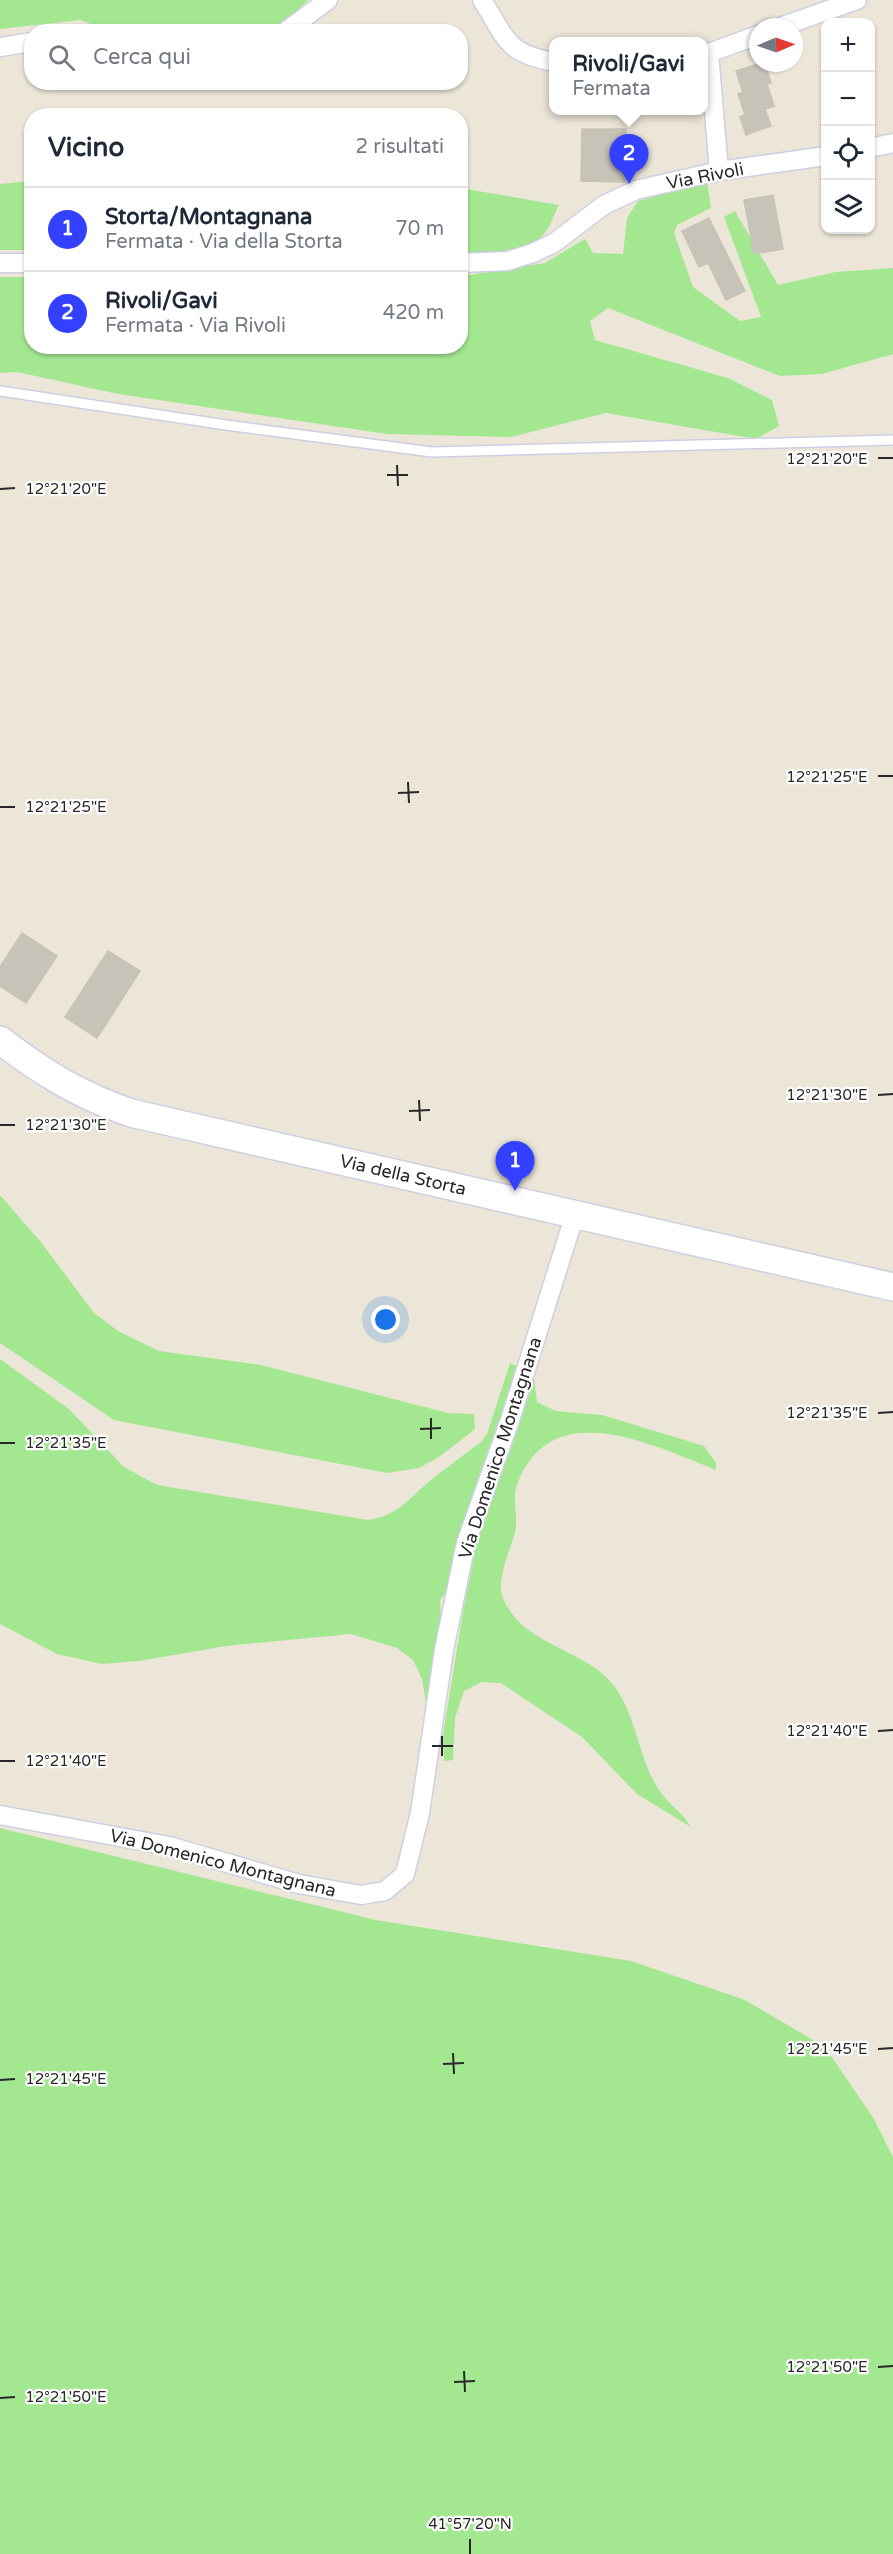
<!DOCTYPE html>
<html lang="it">
<meta charset="utf-8">
<style>
body{margin:0;font-family:"Varela Round",sans-serif;background:#f6f6f7;color:#1f2937}
.controls{position:absolute;right:18px;top:18px;display:grid;overflow:hidden;border-radius:12px;box-shadow:0 2px 4px #0004}
.controls button{width:54px;height:54px;display:grid;place-items:center;padding:0;border:0;border-bottom:2px solid #e0e1e3;background:#fff;color:#1f2937;font:30px sans-serif}
.compass{position:absolute;left:749px;top:18px;width:54px;height:54px;border-radius:50%;background:#fff;box-shadow:0 2px 4px #0004;rotate:88deg}
.you{position:absolute;left:386px;top:1320px;width:21px;height:21px;margin:-15px;border:4px solid #fff;border-radius:50%;background:#1a73e8;box-shadow:0 0 0 9px #1a73e833}
.badge{display:grid;place-items:center;width:39px;height:39px;border-radius:50%;background:#3340ff;color:#fff;font-size:20px;font-weight:700}
.pin{position:absolute;translate:-50% -50px;filter:drop-shadow(0 2px 3px #0008)}
.pin::after{content:'';position:absolute;top:32px;width:21px;height:18px;background:inherit;clip-path:polygon(0 0,100% 0,50% 100%)}
.popup{position:absolute;left:549px;top:37px;width:159px;height:78px;box-sizing:border-box;display:grid;place-content:center;border-radius:12px;background:#fff;filter:drop-shadow(0 2px 4px #0005);font-size:20px;white-space:nowrap;color:#747a83}
.popup b{font-size:22px;color:#1f2937}
.popup::after{content:'';position:absolute;left:50%;top:100%;margin-left:-12px;border:12px solid transparent;border-top-color:#fff}
.list{margin:0;padding:0;list-style:none}
h2{display:flex;justify-content:space-between;align-items:center;height:78px;margin:0;padding:0 24px;font-size:26px}
h2 small{font-size:20px;font-weight:400;color:#747a83}
.list li{display:grid;grid-template-columns:39px 1fr auto;gap:18px;align-items:center;box-sizing:border-box;height:84px;padding:0 24px;border-top:2px solid #e0e1e3}
.list b{display:block;font-size:22px;white-space:nowrap}
.list p{margin:0;font-size:20px;white-space:nowrap;color:#747a83}
.list em{font-size:20px;font-style:normal;color:#747a83}
.icon{flex:none;width:33px;height:33px;fill:none;stroke:currentColor;stroke-width:2;stroke-linecap:round;stroke-linejoin:round}
.map{position:relative;flex:none;width:893px;height:2554px;overflow:hidden}
.search{position:absolute;background:#fff;box-shadow:0 2px 4px #0004;left:24px;top:24px;width:444px;height:66px;display:flex;align-items:center;gap:15px;box-sizing:border-box;padding:0 21px;border-radius:24px;color:#747a83;font-size:22px}
.panel{position:absolute;background:#fff;box-shadow:0 2px 4px #0004;left:24px;top:108px;width:444px;height:246px;border-radius:24px}
.map>svg:first-child{display:block}
.green{fill:#a4e791}
.building{fill:#c7c3b9;stroke:#c7c3b3;stroke-width:1.5}
.lines{fill:none;stroke-linecap:round;stroke-linejoin:round}
.lane-casing{stroke:#cecfe3;stroke-width:12}
.street-casing{stroke:#cecfe3;stroke-width:21}
.secondary-casing{stroke:#cecfe3;stroke-width:30}
.lane{stroke:#fff;stroke-width:9}
.street{stroke:#fff;stroke-width:18}
.secondary{stroke:#fff;stroke-width:27}
.ticks{fill:none;stroke:#282828;stroke-width:2}
.labels{text-anchor:middle;stroke-width:4.5;stroke-linejoin:round;paint-order:stroke}
.street-label{font-size:18px;fill:#282828;stroke:#fff}
.ticks-label{font-size:15px;text-anchor:middle;fill:#282828;stroke:#fff;stroke-width:4.5;stroke-linejoin:round;paint-order:stroke}
</style>
<div class="map">
<svg width="893" height="2554" viewBox="0 0 893 2554">
<rect width="100%" height="100%" fill="#ece6d9"/>
<!-- green -->
<g class="green">
<polygon points="0,0 308,0 289,19 270,32 104,29 80,20 0,29"/>
<polygon points="31,181 31,250 0,250 0,184"/>
<polygon points="707,182 711,208 677,225 674,233 693,287 740,321 761,317 724,217 735,211 778,285 836,272 893,268 893,354 822,374 780,376 608,308 590,321 595,340 728,378 772,400 779,426 756,439 606,413 511,437 387,434 118,394 17,372 0,373 0,277 31,277 32,346 460,346 461,276 545,263 585,239 593,253 623,254 627,218 638,201"/>
<path d="M 460,188 L 559,205 C 554,215 550,227 543,235 C 524,256 486,255 461,254 Z"/>
<polygon points="0,1195 40,1241 94,1313 118,1331 159,1351 261,1365 448,1413 474,1414 475,1429 439,1457 419,1468 387,1473 114,1420 0,1343"/>
<path d="M 0,1359 L 69,1409 L 124,1467 L 157,1485 L 368,1520 C 398,1516 409,1498 431,1480 C 447,1467 464,1455 481,1442 L 487,1434 L 510,1363 L 519,1367 L 451,1586 L 440,1600 L 442,1632 L 424,1726 L 426,1703 L 422,1679 L 413,1660 L 397,1648 L 351,1634 L 226,1646 L 139,1661 L 102,1664 L 57,1654 L 0,1624 Z"/>
<path d="M 534,1378 L 537,1402 L 556,1411 L 602,1415 L 704,1446 L 716,1463 L 716,1470 C 655,1446 553,1394 518,1482 C 512,1495 517,1513 516,1527 C 513,1546 495,1578 503,1598 C 519,1638 567,1647 598,1670 C 637,1699 634,1752 659,1790 C 668,1804 683,1813 691,1827 L 637,1794 L 582,1737 L 501,1683 L 482,1682 L 464,1691 L 455,1718 L 453,1760 L 444,1761 L 443,1734 L 463,1612 L 482,1515 L 517,1432 Z"/>
<polygon points="0,1828 376,1920 631,1961 745,2000 825,2047 874,2119 893,2157 893,2554 0,2554"/>
</g>
<!-- building -->
<g class="building">
<polygon points="761,63 765,63 771,83 767,84 774,106 765,109 771,126 746,135 740,117 745,115 738,94 743,92 736,71"/>
<polygon points="582,129 626,129 625,182 581,181"/>
<polygon points="773,195 783,249 754,254 744,200"/>
<polygon points="709,218 745,291 726,300 708,263 699,267 682,231"/>
<polygon points="22,933 57,956 26,1003 0,986 0,967"/>
<polygon points="108,951 140,971 97,1038 65,1017"/>
</g>
<g class="lines">
<!-- lane casing -->
<g class="lane-casing">
<polyline id="lane" points="0,391 226,425 432,452 893,440"/>
</g>
<!-- street casing -->
<g class="street-casing">
<g id="street">
<path d="M 482,0 C 507,39 505,53 554,62"/>
<polyline points="780,27 857,0"/>
<polyline points="285,32 328,0"/>
<polyline points="0,47 32,42"/>
<polyline points="870,148 893,143"/>
<polyline points="719,171 709,53 758,35"/>
<polyline points="0,263 32,263"/>
<polyline points="460,263 508,261 533,253 554,243 604,205 636,190 719,171 826,156"/>
<polyline points="0,1815 169,1846 299,1884 361,1895 385,1891 405,1874 420,1813 444,1650 466,1543 510,1420 575,1214"/>
</g>
</g>
<!-- secondary casing -->
<g class="secondary-casing">
<path id="secondary" d="M 0,1040 C 43,1073 79,1095 131,1113 L 893,1287"/>
</g>
<!-- lane -->
<use href="#lane" class="lane"/>
<!-- street -->
<use href="#street" class="street"/>
<!-- secondary -->
<use href="#secondary" class="secondary"/>
</g>
<!-- ticks -->
<path class="ticks" d="M 878,458 L 893,458M 397,465 L 398,486M 387,475 L 408,475M 0,489 L 15,488M 878,776 L 893,776M 408,782 L 409,803M 398,793 L 419,792M 0,807 L 15,807M 878,1095 L 893,1094M 419,1100 L 420,1121M 409,1111 L 430,1110M 0,1125 L 15,1125M 878,1413 L 893,1412M 431,1418 L 431,1439M 420,1429 L 441,1428M 0,1443 L 15,1443M 878,1731 L 893,1730M 442,1736 L 442,1756M 432,1746 L 453,1746M 0,1761 L 15,1761M 878,2049 L 893,2048M 453,2053 L 454,2074M 443,2064 L 464,2063M 0,2080 L 15,2079M 878,2367 L 893,2366M 464,2371 L 465,2392M 454,2382 L 475,2381M 0,2398 L 15,2397M 470,2539 L 470,2554"/>
<g class="labels">
<!-- street labels -->
<g class="street-label">
<text transform="translate(705 176) rotate(-11)" y="6">Via Rivoli</text>
<text transform="translate(403 1175) rotate(13)" y="6">Via della Storta</text>
<text transform="translate(500 1448) rotate(-72)" y="6">Via Domenico Montagnana</text>
<text transform="translate(223 1863) rotate(14)" y="6">Via Domenico Montagnana</text>
</g>
</g>
<g class="ticks-label">
<text x="827" y="464">12°21'20"E</text>
<text x="66" y="494">12°21'20"E</text>
<text x="827" y="782">12°21'25"E</text>
<text x="66" y="812">12°21'25"E</text>
<text x="827" y="1100">12°21'30"E</text>
<text x="66" y="1130">12°21'30"E</text>
<text x="827" y="1418">12°21'35"E</text>
<text x="66" y="1448">12°21'35"E</text>
<text x="827" y="1736">12°21'40"E</text>
<text x="66" y="1766">12°21'40"E</text>
<text x="827" y="2054">12°21'45"E</text>
<text x="66" y="2084">12°21'45"E</text>
<text x="827" y="2372">12°21'50"E</text>
<text x="66" y="2402">12°21'50"E</text>
<text x="470" y="2529">41°57'20"N</text>
</g>
</svg>
<div class="controls">
<button>+</button>
<button>−</button>
<button><svg class="icon" aria-label="locate" viewBox="0 0 24 24"><circle cx="12" cy="12" r="6"/><path d="M12 2v4M12 18v4M2 12h4M18 12h4"/></svg></button>
<button><svg class="icon" aria-label="layers" viewBox="0 0 24 24"><path d="M12 4l9 5-9 5-9-5zM3 14l9 5 9-5"/></svg></button>
</div>
<svg class="compass" viewBox="-18 -18 36 36"><path d="M0-13l5 13h-10z" fill="#e53935"/><path d="M0 13l5-13h-10z" fill="#747a83"/></svg>
<div class="you"></div>
<div class="pin badge" style="left:515px;top:1191px">1</div>
<div class="pin badge" style="left:629px;top:184px">2</div>
<div class="popup"><b>Rivoli/Gavi</b>Fermata</div>
<div class="search"><svg class="icon" aria-label="search" viewBox="0 0 24 24"><circle cx="10" cy="10" r="6"/><path d="M15 15l6 6"/></svg>Cerca qui</div>
<section class="panel">
<h2>Vicino<small>2 risultati</small></h2>
<ul class="list">
<li><span class="badge">1</span><div><b>Storta/Montagnana</b><p>Fermata · Via della Storta</p></div><em>70 m</em></li>
<li><span class="badge">2</span><div><b>Rivoli/Gavi</b><p>Fermata · Via Rivoli</p></div><em>420 m</em></li>
</ul>
</section>
</div>
